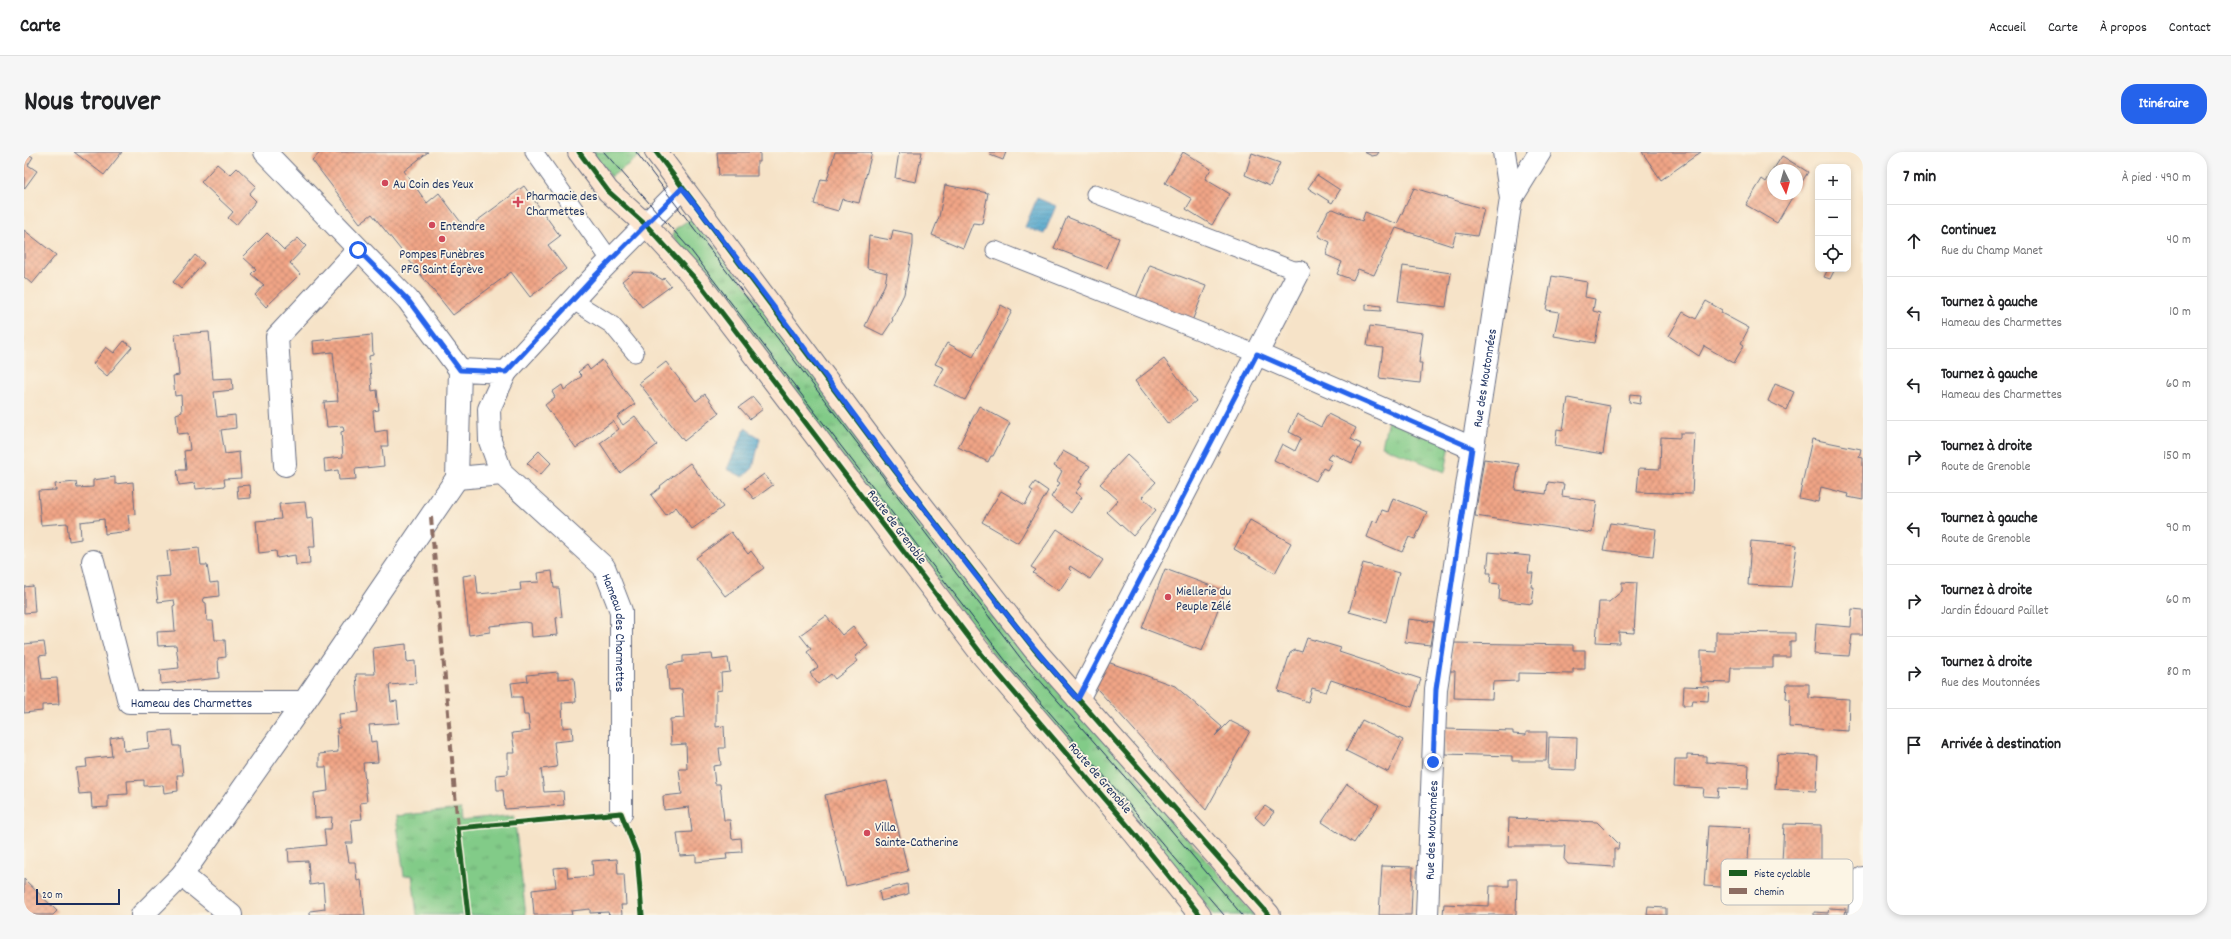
<!DOCTYPE html>
<html lang="fr">
<meta charset="utf-8">
<style>
body{margin:0;font-family:Dekko,sans-serif;background:#f6f6f6;color:#202124}
.controls{position:absolute;right:12px;top:12px;display:grid;overflow:hidden;border-radius:8px;box-shadow:0 2px 6px #0003}
.controls button{width:36px;height:36px;display:grid;place-items:center;padding:0;border:0;border-bottom:1px solid #e0e0e0;background:#fff;color:#202124;font:20px sans-serif}
.compass{position:absolute;left:1743px;top:12px;width:36px;height:36px;border-radius:50%;background:#fff;box-shadow:0 2px 6px #0003;rotate:175deg}
.scale{position:absolute;left:12px;bottom:10px;width:84px;box-sizing:border-box;padding-left:4px;border:2px solid #1b2f5e;border-top:0;font-size:11px;line-height:14px;white-space:nowrap;color:#1b2f5e;-webkit-text-stroke:3px #fcf5e5;paint-order:stroke}
.stop{position:absolute;width:12px;height:12px;margin:-9px;border:3px solid #2563eb;border-radius:50%;background:#fff}
.stop.end{background:#2563eb;border-color:#fff;box-shadow:0 1px 4px #0008}
.list{margin:0;padding:0;list-style:none}
h2{display:flex;justify-content:space-between;align-items:center;height:52px;margin:0;padding:0 16px;font-size:17px}
h2 small{font-size:13px;font-weight:400;color:#757577}
.list li{display:grid;grid-template-columns:26px 1fr auto;gap:12px;align-items:center;box-sizing:border-box;height:72px;padding:0 16px;border-top:1px solid #e0e0e0}
.list b{display:block;font-size:15px;white-space:nowrap}
.list p{margin:0;font-size:13px;white-space:nowrap;color:#757577}
.list em{font-size:13px;font-style:normal;color:#757577}
.icon{flex:none;width:22px;height:22px;fill:none;stroke:currentColor;stroke-width:2;stroke-linecap:round;stroke-linejoin:round}
.map{position:relative;flex:none;width:1839px;height:763px;overflow:hidden;border-radius:16px}
header{display:flex;align-items:center;gap:24px;box-sizing:border-box;height:56px;padding:0 20px;background:#fff;border-bottom:1px solid #e0e0e0}
header strong{font-size:19px}
nav{display:flex;gap:22px;margin-inline-start:auto;font-size:14px}
.intro{display:flex;align-items:center;justify-content:space-between;box-sizing:border-box;height:96px;padding:0 24px}
h1{margin:0;font-size:28px}
.button{padding:10px 18px;border-radius:16px;background:#2563eb;color:#fff;font-size:14px;font-weight:700}
main{display:flex;gap:24px;padding:0 24px}
aside{flex:1;background:#fff;border-radius:16px;box-shadow:0 2px 6px #0003}
.map>svg:first-child{display:block}
.grass{fill:url(#grass-tufts);stroke:#4e7d73}
.water{fill:url(#water-rules);stroke:#366a95}
.building{fill:url(#building-cross-hatch)}
.lines{fill:none;stroke-linecap:round;stroke-linejoin:round}
.service-casing{stroke:#686e83;stroke-width:19}
.minor-casing{stroke:#686e83;stroke-width:24}
.tertiary-casing{stroke:#686e83;stroke-width:24}
.secondary-casing{stroke:#686e83;stroke-width:24}
.service{stroke:#fff;stroke-width:17}
.minor{stroke:#fff;stroke-width:22}
.tertiary{stroke:#fff;stroke-width:22}
.secondary{stroke:#fce5cf;stroke-width:22}
.tram{stroke:#1b2f5e;stroke-width:1}
.quiet{stroke:#8d6e63;stroke-width:4;stroke-dasharray:8 4;stroke-linecap:butt}
.cycleway-casing{stroke:#fcf5e5;stroke-width:8}
.cycleway{stroke:#1b5e20;stroke-width:5}
.route{stroke:#2563eb;stroke-width:5}
.poi-dot{fill:#d1495b;stroke:#fcf5e5;stroke-width:1.5}
.labels{text-anchor:middle;stroke-width:3.5;stroke-linejoin:round;paint-order:stroke}
.poi-label{font-size:13px;fill:#1b2f5e;stroke:#fcf5e5;text-anchor:start}
.street-label{font-size:13px;fill:#1b2f5e;stroke:#fcf5e5}
.key{fill:#fcf5e5;stroke:#b8babc;stroke-width:1}
.key-label{font-size:11px;fill:#1b2f5e}
</style>
<header>
<strong>Carte</strong>
<nav><a>Accueil</a><a>Carte</a><a>À propos</a><a>Contact</a></nav>
</header>
<div class="intro"><h1>Nous trouver</h1><a class="button">Itinéraire</a></div>
<main>
<div class="map">
<svg width="1839" height="763" viewBox="0 0 1839 763">
<defs>
<pattern id="grass-tufts" width="24" height="20" patternUnits="userSpaceOnUse"><rect width="24" height="20" fill="#82cb88"/><path d="M3 7l-1-3M5 7V3M7 7l1-3M15 17l-1-3M17 17v-4M19 17l1-3" fill="none" stroke="#6aa572"/></pattern>
<pattern id="water-rules" width="6" height="5" patternUnits="userSpaceOnUse"><rect width="6" height="5" fill="#50a5cc"/><path d="M0 2.5h6" fill="none" stroke="#4287a9"/></pattern>
<pattern id="building-cross-hatch" width="8" height="8" patternUnits="userSpaceOnUse"><rect width="8" height="8" fill="#f1a586"/><path d="M0 0l8 8M0 8l8-8" fill="none" stroke="#c28771"/></pattern>
</defs>
<rect width="100%" height="100%" fill="#fcf5e5"/>
<filter id="ink" filterUnits="userSpaceOnUse"><feTurbulence type="fractalNoise" baseFrequency=".025" numOctaves="2"/><feDisplacementMap in="SourceGraphic" scale="8" xChannelSelector="R" yChannelSelector="G"/><feConvolveMatrix kernelMatrix="1 2 1 2 8 2 1 2 1" color-interpolation-filters="sRGB"/></filter>
<filter id="wash" filterUnits="userSpaceOnUse"><feTurbulence type="fractalNoise" baseFrequency=".012" numOctaves="4" result="noise"/><feDisplacementMap in="SourceGraphic" scale="16" xChannelSelector="R" yChannelSelector="G"/><feGaussianBlur stdDeviation="0.9" result="paint"/><feColorMatrix in="noise" values="0 0 0 0 0 0 0 0 0 0 0 0 0 0 0 0 0 1.4 0 .05"/><feComposite in="paint" operator="in"/></filter>
<g filter="url(#wash)">
<rect width="100%" height="100%" fill="#f6e3c8"/>
<!-- grass -->
<g class="grass">
<polygon points="568,0 621,0 587,25"/>
<polygon points="668,66 1143,662 1230,763 1189,763 1161,726 983,520 650,87 648,84 651,77"/>
<polygon points="1365,264 1426,293 1421,320 1358,294"/>
<polygon points="437,657 438,669 490,663 502,763 393,763 388,723 380,724 372,664"/>
</g>
<!-- water -->
<g class="water">
<polygon points="1013,46 1032,54 1020,82 1001,75"/>
<polygon points="721,276 736,286 729,316 719,325 703,317"/>
</g>
<g id="blocks">
<!-- building -->
<g class="building">
<polygon points="0,0 9,5 4,13 13,19 0,37"/>
<polygon points="50,0 98,0 80,23"/>
<polygon points="297,0 404,0 380,19 403,51 415,41 442,77 500,34 536,84 524,93 542,117 506,145 487,120 429,163 348,62 336,71 288,8"/>
<polygon points="693,0 736,0 736,10 733,10 733,24 695,24"/>
<polygon points="811,0 848,0 835,51 818,47 814,59 790,52 797,27 803,28"/>
<polygon points="875,0 898,0 892,30 871,26"/>
<polygon points="967,0 982,0 979,8 966,3"/>
<polygon points="1159,0 1187,17 1181,27 1206,42 1188,73 1162,57 1168,47 1141,31"/>
<polygon points="1340,0 1355,0 1353,3 1348,4"/>
<polygon points="1618,0 1677,0 1637,28"/>
<polygon points="1228,1 1256,11 1246,34 1221,23"/>
<polygon points="1758,4 1784,20 1773,38 1773,18 1749,18"/>
<polygon points="193,12 206,23 213,16 232,34 225,42 232,49 212,73 204,66 209,60 177,30"/>
<polygon points="1749,18 1749,42 1770,42 1753,71 1722,53 1738,27 1742,30"/>
<polygon points="1293,23 1316,38 1308,51 1284,36"/>
<polygon points="921,33 964,41 958,72 949,71 939,96 908,83 915,65"/>
<polygon points="1390,36 1460,57 1453,84 1432,81 1428,94 1372,76 1350,123 1334,117 1329,128 1313,122 1318,110 1302,103 1306,90 1296,85 1294,80 1304,59 1309,57 1338,69 1341,60 1373,72"/>
<polygon points="1043,65 1095,86 1083,116 1030,96"/>
<polygon points="0,78 32,103 8,132 0,125"/>
<polygon points="869,78 889,82 889,93 880,142 868,167 869,168 859,183 841,174 861,132 863,121 843,116 845,84 867,88"/>
<polygon points="243,81 260,98 274,86 282,94 266,111 276,122 242,155 231,143 240,133 227,122 232,117 219,105"/>
<polygon points="171,103 180,111 157,137 149,130"/>
<polygon points="1126,113 1182,134 1168,169 1112,146"/>
<polygon points="1379,114 1427,121 1422,155 1374,149"/>
<polygon points="1804,117 1811,117 1806,127 1800,125"/>
<polygon points="609,120 627,121 639,128 640,126 647,134 618,155 598,129"/>
<polygon points="1528,124 1563,130 1561,145 1571,147 1569,159 1577,161 1571,191 1530,184 1535,160 1522,158"/>
<polygon points="1682,149 1698,158 1697,161 1725,176 1717,191 1720,193 1710,211 1680,194 1675,204 1645,184 1659,160 1672,167"/>
<polygon points="1342,152 1357,154 1357,159 1342,158"/>
<polygon points="977,153 988,159 941,248 911,233 920,216 911,212 923,191 949,205"/>
<polygon points="1346,174 1399,181 1395,211 1398,211 1396,231 1355,226 1359,196 1343,194"/>
<polygon points="185,180 189,227 208,226 209,238 190,240 193,265 211,263 212,276 197,278 201,302 215,300 217,326 200,327 201,334 172,337 171,331 155,333 153,318 162,318 160,299 166,298 164,281 154,282 152,262 158,260 157,243 151,244 149,224 155,223 151,182"/>
<polygon points="348,183 349,203 345,204 348,239 353,238 355,258 349,259 351,280 363,278 364,294 358,294 360,314 331,317 332,327 315,328 314,318 301,320 300,307 319,305 317,280 320,279 319,274 303,275 300,250 314,249 309,200 290,202 289,189"/>
<polygon points="100,189 108,195 83,224 69,212 82,195 90,201"/>
<polygon points="1140,207 1172,249 1144,272 1111,229"/>
<polygon points="578,208 611,252 593,265 599,273 611,264 633,293 596,321 576,291 595,277 589,269 552,296 521,253 531,245 528,240 538,233 540,238 558,224 554,220 563,213 566,218"/>
<polygon points="642,210 672,249 681,242 695,261 660,289 615,231"/>
<polygon points="1751,232 1770,240 1762,258 1744,249"/>
<polygon points="1606,242 1617,243 1616,252 1605,250"/>
<polygon points="729,245 739,257 726,267 715,255"/>
<polygon points="1544,246 1586,254 1579,302 1531,294 1533,277 1539,278"/>
<polygon points="955,254 986,271 969,304 967,304 964,310 934,295"/>
<polygon points="1273,262 1297,275 1304,262 1332,276 1327,287 1337,292 1328,311 1307,301 1303,307 1308,309 1303,318 1299,316 1292,329 1250,308 1258,292 1271,299 1277,286 1265,280"/>
<polygon points="1656,281 1671,281 1668,342 1613,340 1615,316 1636,317 1637,285 1656,286"/>
<polygon points="1788,287 1837,297 1835,305 1839,306 1839,348 1824,345 1825,342 1797,335 1794,350 1775,346"/>
<polygon points="515,299 527,311 516,323 503,311"/>
<polygon points="1039,299 1066,314 1055,330 1058,332 1051,341 1058,345 1047,361 1027,345 1036,331 1033,329 1038,319 1030,314"/>
<polygon points="1103,303 1132,330 1118,345 1132,358 1109,384 1083,360 1094,348 1076,332"/>
<polygon points="1460,307 1495,312 1491,338 1522,342 1524,330 1540,332 1538,344 1573,349 1568,381 1451,364"/>
<polygon points="666,311 699,355 668,377 652,355 642,363 627,343 637,335 636,334"/>
<polygon points="740,322 749,333 730,347 721,336"/>
<polygon points="91,325 91,332 109,330 111,362 104,363 106,379 81,382 80,367 56,370 57,387 45,389 43,371 17,373 14,339 32,338 31,332 52,330 53,336 69,335 69,328"/>
<polygon points="1011,330 1024,339 994,391 958,370 977,339 1001,353 1009,339 1006,337"/>
<polygon points="226,333 227,346 214,347 213,334"/>
<polygon points="1369,346 1403,360 1391,387 1385,385 1378,400 1343,385 1349,369 1353,370 1358,358 1364,360"/>
<polygon points="281,350 283,367 289,366 291,395 285,395 286,412 272,413 271,403 253,406 252,399 235,401 232,369 257,367 255,352"/>
<polygon points="1226,368 1267,391 1251,421 1210,397"/>
<polygon points="1586,371 1632,377 1629,404 1579,398"/>
<polygon points="1033,377 1079,408 1066,427 1046,414 1045,417 1048,420 1035,439 1009,421 1012,418 1007,415"/>
<polygon points="707,380 724,402 727,399 740,416 701,444 672,406"/>
<polygon points="1727,389 1773,393 1767,435 1724,433"/>
<polygon points="175,396 177,413 183,413 186,431 194,430 195,444 179,446 180,450 182,451 183,469 189,469 191,488 201,488 202,505 194,506 195,526 137,532 136,518 155,516 152,493 134,494 133,480 151,479 149,454 151,453 150,448 134,450 131,425 146,424 143,399"/>
<polygon points="1465,400 1506,404 1504,421 1509,421 1507,435 1510,435 1508,452 1475,448 1476,432 1466,431 1467,421 1463,421"/>
<polygon points="1339,411 1375,421 1362,470 1325,460"/>
<polygon points="1141,417 1201,439 1178,499 1118,476"/>
<polygon points="528,419 530,436 535,436 538,465 532,466 534,483 508,485 507,471 501,470 466,474 466,480 445,483 439,424 452,422 454,442 497,438 496,431 515,430 514,421"/>
<polygon points="1598,430 1613,431 1610,481 1595,480 1595,491 1572,490 1575,450 1585,450 1598,439"/>
<polygon points="9,434 11,460 0,461 0,435"/>
<polygon points="1828,457 1839,458 1839,483 1828,483 1825,504 1790,502 1792,472 1827,475"/>
<polygon points="802,464 818,483 829,474 844,494 831,505 834,509 811,527 807,522 794,532 786,521 794,515 783,500 787,497 776,483"/>
<polygon points="1384,467 1410,470 1406,493 1381,490"/>
<polygon points="1692,480 1771,481 1771,489 1766,489 1766,505 1749,505 1749,516 1707,516 1706,531 1677,530 1677,499 1692,500"/>
<polygon points="1283,486 1317,496 1315,500 1397,527 1388,555 1307,528 1302,540 1288,536 1284,550 1254,539 1266,501 1271,498 1278,500"/>
<polygon points="20,490 22,503 15,504 18,527 33,526 35,552 18,553 18,559 0,561 0,492"/>
<polygon points="1429,491 1549,493 1549,498 1561,498 1561,517 1549,517 1549,522 1494,521 1494,529 1469,530 1468,547 1430,546 1431,519 1426,519"/>
<polygon points="382,492 383,510 391,509 392,531 365,533 367,550 373,549 375,571 345,573 347,590 352,589 354,610 339,611 343,650 336,651 338,667 327,668 329,691 322,691 325,710 331,710 333,729 337,728 341,763 286,763 286,759 301,757 299,731 286,733 284,709 265,710 264,697 302,693 300,677 307,677 308,665 291,666 290,641 304,639 302,615 295,615 295,602 314,600 313,576 316,576 315,562 335,560 332,522 351,522 349,496"/>
<polygon points="688,502 689,508 704,506 706,520 697,521 698,538 692,539 692,575 700,574 701,596 695,596 697,613 689,614 691,632 696,632 700,668 706,668 708,687 717,686 718,700 702,701 703,707 672,710 672,703 656,704 653,681 668,680 665,655 640,658 639,644 658,642 655,617 663,617 662,592 647,593 646,567 660,566 658,537 645,538 643,513 659,510 659,504"/>
<polygon points="1078,508 1151,534 1198,575 1191,584 1206,569 1226,579 1182,658 1066,529"/>
<polygon points="534,520 534,527 550,526 552,550 538,551 539,576 548,575 549,588 530,590 533,615 517,617 520,640 539,639 540,653 481,657 479,638 473,638 472,623 484,622 484,601 491,601 488,581 506,579 504,563 500,563 498,545 489,545 487,531 504,529 503,523"/>
<polygon points="1763,532 1785,532 1785,547 1790,545 1825,547 1824,579 1765,575 1766,547 1762,546"/>
<polygon points="1660,534 1685,535 1684,549 1669,548 1668,553 1659,553"/>
<polygon points="1338,568 1379,588 1364,620 1322,599"/>
<polygon points="1421,577 1489,579 1489,582 1502,583 1502,580 1523,580 1522,609 1488,609 1488,604 1421,602"/>
<polygon points="148,578 150,594 156,594 159,623 153,623 154,639 140,641 139,633 120,634 120,628 103,629 104,642 84,643 84,655 68,656 67,641 55,642 52,616 63,615 62,607 88,604 86,586 99,584 100,599 125,596 124,580"/>
<polygon points="1525,585 1553,586 1552,618 1524,617"/>
<polygon points="1753,602 1794,604 1792,639 1751,637"/>
<polygon points="1663,603 1682,604 1682,610 1725,613 1724,637 1695,636 1694,645 1679,644 1680,636 1650,634 1651,607 1663,607"/>
<polygon points="863,629 884,719 822,734 801,643"/>
<polygon points="1323,632 1355,653 1330,691 1298,670"/>
<polygon points="1241,654 1250,660 1240,673 1231,665"/>
<polygon points="1485,666 1573,670 1595,692 1594,697 1590,697 1590,715 1544,712 1540,707 1541,694 1484,694"/>
<polygon points="1760,672 1797,673 1797,711 1758,709"/>
<polygon points="1684,674 1726,676 1723,725 1712,725 1712,736 1680,734"/>
<polygon points="593,707 594,722 600,722 602,753 597,753 598,763 585,763 584,760 566,761 566,757 547,759 548,763 510,763 508,738 532,735 530,716 543,715 544,726 569,724 568,709"/>
<polygon points="1358,714 1389,715 1387,763 1355,763"/>
<polygon points="0,727 33,759 29,763 0,763"/>
<polygon points="1485,727 1493,727 1492,763 1419,763 1420,752 1465,754 1466,734 1485,734"/>
<polygon points="883,732 884,742 857,749 855,739"/>
<polygon points="1624,755 1642,756 1642,763 1623,763"/>
<polygon points="1805,756 1822,757 1821,763 1790,763 1790,760 1804,761"/>
</g>
</g>
</g>
<g filter="url(#ink)">
<use href="#blocks" fill-opacity="0" stroke="#686e83" stroke-width="1"/>
<g class="lines">
<!-- service casing -->
<g class="service-casing">
<g id="service">
<polyline points="510,0 587,109"/>
<polyline points="1071,42 1275,120"/>
<polyline points="971,98 1233,202"/>
<polyline points="548,148 588,173 611,201"/>
</g>
</g>
<!-- minor casing -->
<g class="minor-casing">
<g id="minor">
<polyline points="241,0 384,148 436,218"/>
<polyline points="1487,47 1516,0"/>
<polyline points="1233,202 1448,296"/>
<polyline points="482,220 572,123 658,36"/>
<polyline points="261,313 253,185 334,98"/>
<path id="s1" d="M 478,322 L 433,326 L 436,218 L 482,220 L 465,257 L 466,289 L 478,322 L 580,415 L 597,459 L 597,661"/>
<path id="s2" d="M 69,409 L 105,550 L 280,550"/>
<polyline points="1054,547 1275,120"/>
<polyline points="158,723 207,763"/>
<polyline points="118,763 158,723 280,550 433,326"/>
<polyline points="1835,763 1839,726"/>
</g>
</g>
<!-- tertiary casing -->
<g class="tertiary-casing">
<g id="tertiary">
<path id="s3" d="M 1403,763 L 1412,537 L 1487,47 L 1480,0"/>
</g>
</g>
<!-- secondary casing -->
<g class="secondary-casing">
<g id="secondary">
<polyline points="555,0 584,39 622,73 676,132 959,504 1111,682 1176,763"/>
<polyline points="632,0 871,319 1010,497 1245,763"/>
</g>
</g>
<!-- service -->
<use href="#service" class="service"/>
<!-- minor -->
<use href="#minor" class="minor"/>
<!-- tertiary -->
<use href="#tertiary" class="tertiary"/>
<!-- secondary -->
<use href="#secondary" class="secondary"/>
<!-- tram -->
<g class="tram">
<polyline points="580,0 665,96 988,517 1200,763"/>
<polyline points="612,0 998,508 1137,666 1218,763"/>
</g>
<!-- quiet -->
<polyline class="quiet" points="407,365 434,676"/>
<!-- cycleway casing -->
<g class="cycleway-casing">
<g id="cycleway">
<polyline points="555,0 584,39 622,73 676,132 959,504 1111,682 1176,763"/>
<polyline points="632,0 871,319 1010,497 1245,763"/>
<polyline points="444,763 434,676 597,661 613,702 618,763"/>
</g>
</g>
<!-- cycleway -->
<use href="#cycleway" class="cycleway"/>
</g>
</g>
<g class="lines" filter="url(#ink)">
<!-- route -->
<path class="route" d="M 334,98 L 384,148 L 436,218 L 482,220 L 572,123 L 658,36 C 793,204 911,385 1054,547 L 1233,202 L 1448,296 L 1412,537 L 1409,610"/>
</g>
<!-- markers -->
<g class="poi-dot">
<circle cx="361" cy="31" r="4"/>
<path d="M492 44h4v4h4v4h-4v4h-4v-4h-4v-4h4z"/>
<circle cx="408" cy="73" r="4"/>
<circle cx="418" cy="87" r="4"/>
<circle cx="1144" cy="445" r="4"/>
<circle cx="843" cy="681" r="4"/>
</g>
<g class="labels">
<!-- poi labels -->
<g class="poi-label">
<text x="369" y="36">Au Coin des Yeux</text>
<text x="502" y="48">Pharmacie des<tspan x="502" dy="15">Charmettes</tspan></text>
<text x="416" y="78">Entendre</text>
<text x="418" y="106" text-anchor="middle">Pompes Funèbres<tspan x="418" dy="15">PFG Saint Égrève</tspan></text>
<text x="1152" y="443">Miellerie du<tspan x="1152" dy="15">Peuple Zélé</tspan></text>
<text x="851" y="679">Villa<tspan x="851" dy="15">Sainte-Catherine</tspan></text>
</g>
<!-- street labels -->
<g class="street-label">
<text dy="5" stroke="none"><textPath href="#s3" startOffset="541">Rue des Moutonnées</textPath></text>
<text transform="translate(874 374) rotate(53)" y="5">Route de Grenoble</text>
<text dy="5" stroke="none"><textPath href="#s1" startOffset="513">Hameau des Charmettes</textPath></text>
<text dy="5" stroke="none"><textPath href="#s2" startOffset="208">Hameau des Charmettes</textPath></text>
<text transform="translate(1077 625) rotate(49)" y="5">Route de Grenoble</text>
<text dy="5" stroke="none"><textPath href="#s3" startOffset="85">Rue des Moutonnées</textPath></text>
</g>
</g>
<!-- legend -->
<rect x="1697" y="707" width="132" height="46" rx="6" class="key"/>
<rect x="1705" y="718" width="18" height="6" fill="#1b5e20"/>
<rect x="1705" y="736" width="18" height="6" fill="#8d6e63"/>
<g class="key-label">
<text x="1730" y="725">Piste cyclable</text>
<text x="1730" y="743">Chemin</text>
</g>
</svg>
<div class="controls">
<button>+</button>
<button>−</button>
<button><svg class="icon" aria-label="locate" viewBox="0 0 24 24"><circle cx="12" cy="12" r="6"/><path d="M12 2v4M12 18v4M2 12h4M18 12h4"/></svg></button>
</div>
<svg class="compass" viewBox="-18 -18 36 36"><path d="M0-13l5 13h-10z" fill="#e53935"/><path d="M0 13l5-13h-10z" fill="#757577"/></svg>
<div class="scale">20 m</div>
<div class="stop" style="left:334px;top:98px"></div>
<div class="stop end" style="left:1409px;top:610px"></div>
</div>
<aside>
<h2>7 min<small>À pied · 490 m</small></h2>
<ul class="list">
<li><svg class="icon" aria-label="ahead" viewBox="0 0 24 24"><path d="M12 20V5M6 11l6-6 6 6"/></svg><div><b>Continuez</b><p>Rue du Champ Manet</p></div><em>40 m</em></li>
<li><svg class="icon" aria-label="left" viewBox="0 0 24 24"><path d="M17 20v-9H6M10 6l-5 5 5 5"/></svg><div><b>Tournez à gauche</b><p>Hameau des Charmettes</p></div><em>10 m</em></li>
<li><svg class="icon" aria-label="left" viewBox="0 0 24 24"><path d="M17 20v-9H6M10 6l-5 5 5 5"/></svg><div><b>Tournez à gauche</b><p>Hameau des Charmettes</p></div><em>60 m</em></li>
<li><svg class="icon" aria-label="right" viewBox="0 0 24 24"><path d="M7 20v-9h11M14 6l5 5-5 5"/></svg><div><b>Tournez à droite</b><p>Route de Grenoble</p></div><em>150 m</em></li>
<li><svg class="icon" aria-label="left" viewBox="0 0 24 24"><path d="M17 20v-9H6M10 6l-5 5 5 5"/></svg><div><b>Tournez à gauche</b><p>Route de Grenoble</p></div><em>90 m</em></li>
<li><svg class="icon" aria-label="right" viewBox="0 0 24 24"><path d="M7 20v-9h11M14 6l5 5-5 5"/></svg><div><b>Tournez à droite</b><p>Jardin Édouard Paillet</p></div><em>60 m</em></li>
<li><svg class="icon" aria-label="right" viewBox="0 0 24 24"><path d="M7 20v-9h11M14 6l5 5-5 5"/></svg><div><b>Tournez à droite</b><p>Rue des Moutonnées</p></div><em>80 m</em></li>
<li><svg class="icon" aria-label="arrive" viewBox="0 0 24 24"><path d="M6 21V4h12l-3 4 3 4H6"/></svg><div><b>Arrivée à destination</b></div></li>
</ul>
</aside>
</main>
